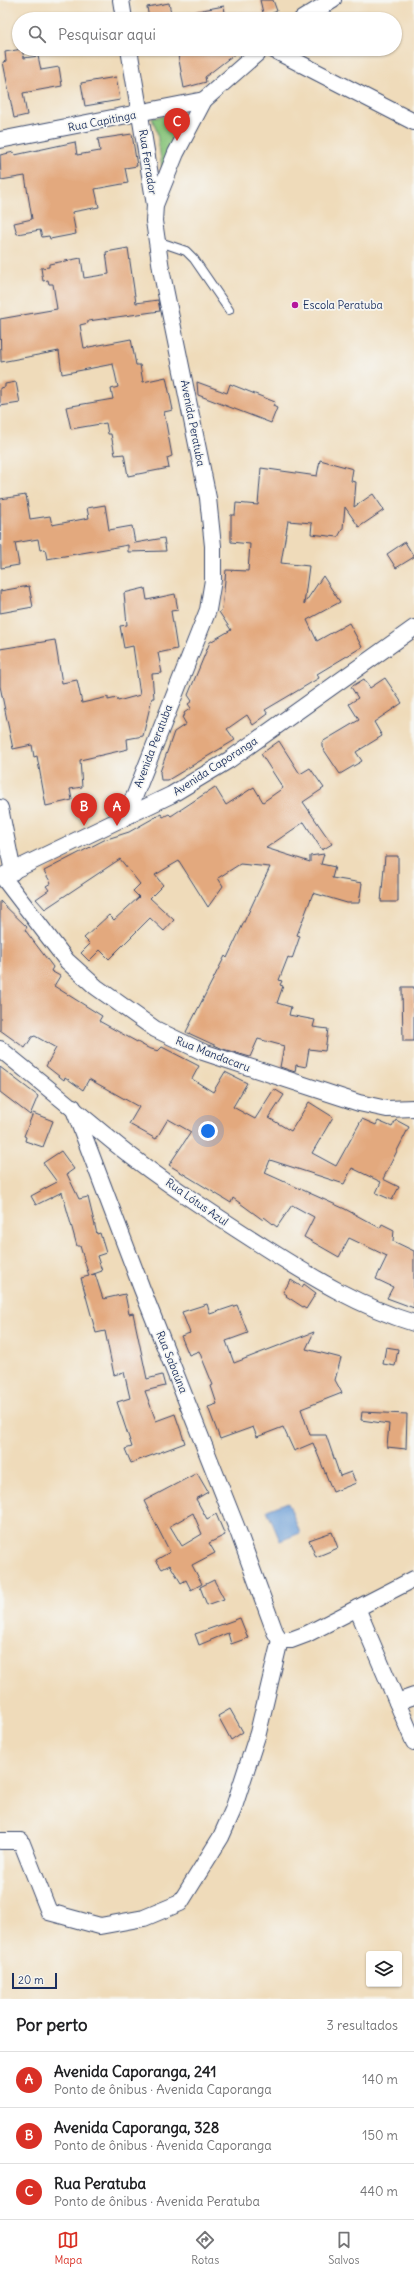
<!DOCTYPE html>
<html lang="pt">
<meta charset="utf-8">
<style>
body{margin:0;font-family:Delius,sans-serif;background:#f2f2f2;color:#202124}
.controls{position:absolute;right:12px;bottom:12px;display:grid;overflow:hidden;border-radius:4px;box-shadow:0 1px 3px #0004}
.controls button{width:36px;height:36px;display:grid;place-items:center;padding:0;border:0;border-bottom:1px solid #e0e0e0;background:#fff;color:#202124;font:20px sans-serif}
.scale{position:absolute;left:12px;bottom:10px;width:45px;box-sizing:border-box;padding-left:4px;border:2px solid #1b2f5e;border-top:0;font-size:11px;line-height:14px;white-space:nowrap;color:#1b2f5e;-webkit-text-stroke:3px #f6f6f2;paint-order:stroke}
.you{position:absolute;left:208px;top:1131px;width:14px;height:14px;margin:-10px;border:3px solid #fff;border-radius:50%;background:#1a73e8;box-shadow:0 0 0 6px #1a73e833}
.badge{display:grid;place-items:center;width:26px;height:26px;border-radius:50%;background:#d93025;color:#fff;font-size:13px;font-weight:700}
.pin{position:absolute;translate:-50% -33px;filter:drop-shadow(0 1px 2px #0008)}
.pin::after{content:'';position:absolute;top:21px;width:14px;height:12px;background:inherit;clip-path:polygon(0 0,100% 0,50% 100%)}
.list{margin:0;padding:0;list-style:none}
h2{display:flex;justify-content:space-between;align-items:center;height:52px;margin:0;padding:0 16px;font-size:17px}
h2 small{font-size:13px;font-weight:400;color:#757577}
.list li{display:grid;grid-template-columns:26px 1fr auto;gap:12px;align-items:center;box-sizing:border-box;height:56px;padding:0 16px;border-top:1px solid #e0e0e0}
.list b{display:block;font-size:15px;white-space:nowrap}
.list p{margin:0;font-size:13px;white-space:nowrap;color:#757577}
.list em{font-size:13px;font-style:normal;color:#757577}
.icon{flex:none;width:22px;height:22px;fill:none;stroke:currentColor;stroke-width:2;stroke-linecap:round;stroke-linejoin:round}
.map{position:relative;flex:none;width:414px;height:1999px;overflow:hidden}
.search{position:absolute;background:#fff;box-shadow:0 1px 3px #0004;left:12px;right:12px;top:12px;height:44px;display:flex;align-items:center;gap:10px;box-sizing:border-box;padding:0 14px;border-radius:22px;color:#757577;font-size:15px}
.sheet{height:220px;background:#fff}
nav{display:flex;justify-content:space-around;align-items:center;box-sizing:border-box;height:56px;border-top:1px solid #e0e0e0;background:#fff;font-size:11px;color:#757577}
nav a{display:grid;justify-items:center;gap:2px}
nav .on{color:#d93025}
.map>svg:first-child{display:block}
.green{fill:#89c57b;stroke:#527a6c}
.water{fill:#6c9ed7;stroke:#44669a}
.building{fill:#e3a97e;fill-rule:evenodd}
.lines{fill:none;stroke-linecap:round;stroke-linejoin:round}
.lane-casing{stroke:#3b496c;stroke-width:10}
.street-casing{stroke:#3b496c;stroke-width:18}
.lane{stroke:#fff;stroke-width:8}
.street{stroke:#fff;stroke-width:16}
.poi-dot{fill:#b5179e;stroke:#f6f6f2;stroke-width:1.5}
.labels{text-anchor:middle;stroke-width:3.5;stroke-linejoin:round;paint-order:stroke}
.street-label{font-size:11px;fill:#1b2f5e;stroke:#f6f6f2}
.poi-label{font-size:11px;fill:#1b2f5e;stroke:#f6f6f2;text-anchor:start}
</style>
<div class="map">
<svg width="414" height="1999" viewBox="0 0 414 1999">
<rect width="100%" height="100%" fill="#f6f6f2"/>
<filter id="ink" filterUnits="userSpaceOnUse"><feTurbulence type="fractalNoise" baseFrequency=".025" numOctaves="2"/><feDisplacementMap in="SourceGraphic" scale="8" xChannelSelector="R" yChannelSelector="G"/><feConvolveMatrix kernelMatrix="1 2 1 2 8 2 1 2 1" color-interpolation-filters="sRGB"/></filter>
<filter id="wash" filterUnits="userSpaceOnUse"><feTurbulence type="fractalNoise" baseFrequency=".012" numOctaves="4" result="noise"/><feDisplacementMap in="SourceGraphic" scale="16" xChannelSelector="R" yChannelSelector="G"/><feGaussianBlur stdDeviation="0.9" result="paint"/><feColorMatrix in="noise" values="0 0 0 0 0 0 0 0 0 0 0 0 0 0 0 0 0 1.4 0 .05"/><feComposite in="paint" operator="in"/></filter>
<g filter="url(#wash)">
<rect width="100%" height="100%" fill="#efdbba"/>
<!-- green -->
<polygon class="green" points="187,113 163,175 157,132 152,118"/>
<!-- water -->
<polygon class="water" points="288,1502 300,1533 280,1541 267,1510"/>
<g id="blocks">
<!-- building -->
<g class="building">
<polygon points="260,0 273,0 277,11 264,17"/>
<polygon points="169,3 172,19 149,19 147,7"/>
<polygon points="224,6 226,19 186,19 186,13"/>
<polygon points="22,49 24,58 38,56 41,70 59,67 62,86 23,93 27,115 14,118 3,62 6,61 5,52"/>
<polygon points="177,49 241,49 205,77 206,82 184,88"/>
<polygon points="116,77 120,100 85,106 81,83"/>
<polygon points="132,134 137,166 125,168 128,183 95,189 99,207 72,212 76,234 50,239 49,236 42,237 40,230 17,234 14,223 32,219 25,176 1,180 0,155 14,152 15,155 75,142 77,155 100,151 98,139"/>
<polygon points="128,248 136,303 158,300 160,311 88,321 88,323 80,325 84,348 131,339 136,365 140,365 143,382 166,377 173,410 164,412 172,456 167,458 169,468 128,476 124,454 115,455 111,434 108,434 106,423 71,429 66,407 113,399 111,389 118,387 113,364 62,374 59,351 1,362 0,319 57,309 53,284 49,284 48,280 43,281 41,268 49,267 49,264 81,258 84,278 109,274 106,252"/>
<polygon points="16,382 20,403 0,406 0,388 5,387 5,384"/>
<polygon points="197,382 227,393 230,384 275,402 273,406 277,408 271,423 198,395"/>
<polygon points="320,460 353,469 351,481 356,482 354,507 373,494 384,510 359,527 345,507 343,528 338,537 311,534 312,523 288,521 281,563 309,566 304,604 323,576 340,602 307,620 317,641 349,623 362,647 317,674 319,678 265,710 268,714 253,725 247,715 227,729 235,740 168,780 161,780 160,772 174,732 186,724 182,717 185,715 184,713 191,708 188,704 192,701 188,695 210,642 231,630 219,612 222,610 226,570 248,571 250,544 231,542 231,515 235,515 236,503 258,505 261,468 317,476"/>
<polygon points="26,495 30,519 50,516 52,525 89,518 87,508 105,505 109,530 132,526 135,543 164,538 166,551 128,552 128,545 47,559 45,549 40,550 38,539 15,543 19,565 1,568 0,499"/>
<polygon points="405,542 414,557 396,568 387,554"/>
<polygon points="29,586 33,607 0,613 0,591"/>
<polygon points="145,588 147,600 175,594 178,610 171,611 177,649 158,653 162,673 152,674 154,698 152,698 143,736 127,739 128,749 80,760 82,787 70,789 72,800 46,806 37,756 34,757 32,745 13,749 0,686 0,649 55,640 62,683 77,680 82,703 108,697 108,700 117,698 118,701 140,695 133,646 124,648 120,626 127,625 124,593"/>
<polygon points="385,678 402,703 374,722 382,736 356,752 362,761 340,774 322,747 322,742 359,720 349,704 358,698 351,687 364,679 370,688"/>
<polygon points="279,741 300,774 310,768 324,788 303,802 332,844 322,850 304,822 266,848 310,862 310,856 324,854 321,864 335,867 332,878 362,883 359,903 347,903 313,893 297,935 300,936 292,959 288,957 279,980 282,981 280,985 283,986 277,1003 291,1007 289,1015 315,1020 313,1027 328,1029 325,1051 309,1049 306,1067 296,1065 295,1072 280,1067 284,1046 258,1039 250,1057 223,1049 186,1032 225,956 227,958 270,867 240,864 218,878 223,886 208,907 179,861 155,875 163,885 150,898 174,920 164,931 150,918 109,959 100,950 89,961 81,953 90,944 84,938 109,915 114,920 139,897 133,891 140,884 120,859 45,909 36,899 49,890 46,886 51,883 44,871 104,840 129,832 161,814 163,817 169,814 171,816 215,787 226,805 254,787 263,802 283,788 261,754"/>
<polygon points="385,856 398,856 398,902 381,902"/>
<polygon points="0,901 27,927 25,930 53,967 51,971 60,976 54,986 102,1016 99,1021 148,1048 158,1051 162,1047 199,1066 192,1079 213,1092 225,1072 247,1083 233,1107 255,1119 274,1089 284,1095 269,1118 291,1131 309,1102 333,1117 312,1153 336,1166 362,1119 376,1125 378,1121 392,1127 396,1120 409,1127 383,1179 399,1187 392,1200 376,1193 381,1182 352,1168 344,1184 270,1160 265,1173 345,1209 380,1228 382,1224 394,1230 393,1241 414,1251 414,1308 387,1298 393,1287 376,1279 387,1256 349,1238 339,1257 304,1237 314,1217 292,1205 277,1227 264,1217 263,1220 233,1198 231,1203 169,1165 191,1132 168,1119 156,1139 129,1124 139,1107 89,1079 83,1090 65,1077 64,1080 46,1066 56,1048 35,1036 32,1037 25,1048 0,1030"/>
<polygon points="402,987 414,987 414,1041 403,1041"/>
<polygon points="0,1067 38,1096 30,1115 0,1092"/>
<polygon points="33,1113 53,1121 43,1147 25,1141 26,1137 24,1136"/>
<polygon points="61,1151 74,1169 67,1174 79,1199 88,1197 97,1234 100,1233 106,1253 97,1256 102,1271 91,1275 95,1274 103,1299 125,1294 129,1314 133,1313 147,1379 162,1375 165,1386 145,1391 156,1421 175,1414 185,1443 131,1463 125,1449 132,1447 117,1402 130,1398 124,1372 114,1375 105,1331 96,1333 81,1278 89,1276 80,1246 77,1246 62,1192 36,1205 31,1196 57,1182 43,1163"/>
<polygon points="291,1280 302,1287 304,1284 316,1293 306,1309 286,1296 287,1295 283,1292"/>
<polygon points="207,1304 210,1314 237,1305 248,1333 226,1341 234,1363 314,1332 306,1349 341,1358 335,1380 342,1393 301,1409 310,1435 326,1435 340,1476 351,1472 356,1483 333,1492 313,1443 294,1451 283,1427 257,1437 253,1427 220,1439 208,1407 217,1404 211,1386 213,1385 199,1351 189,1355 181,1336 190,1333 182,1312"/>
<polygon points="386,1347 398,1349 395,1366 383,1364"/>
<polygon points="362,1412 407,1414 406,1449 387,1447 389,1424 361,1420"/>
<path d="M 197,1473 L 208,1492 L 196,1499 L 207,1519 L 216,1514 L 225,1535 L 209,1543 L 215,1553 L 192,1565 L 202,1584 L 191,1590 L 186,1580 L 181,1583 L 170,1565 L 162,1569 L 156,1560 L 170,1552 L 144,1501 ZM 193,1513 L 202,1534 L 182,1546 L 170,1526 Z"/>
<polygon points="332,1532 338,1548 316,1557 309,1540"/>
<polygon points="214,1580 224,1599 207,1605 200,1587"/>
<polygon points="240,1618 248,1638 231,1644 228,1633 199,1645 195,1634"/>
<polygon points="230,1709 243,1732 231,1740 218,1716"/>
</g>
</g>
</g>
<g filter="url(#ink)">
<use href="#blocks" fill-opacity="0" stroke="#3b496c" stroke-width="1"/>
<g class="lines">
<!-- lane casing -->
<g class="lane-casing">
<polyline id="lane" points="157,241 186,251 194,259 229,310"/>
</g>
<!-- street casing -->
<g class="street-casing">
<g id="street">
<polyline points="121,0 124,19"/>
<polyline points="302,19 333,0"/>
<polyline points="129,49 155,205"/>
<polyline points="272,49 414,122"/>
<polyline points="0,140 204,100"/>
<polyline points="0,808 13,872"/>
<polyline points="122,819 135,795 208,610 213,580 213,546 208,498 161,269 154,221 155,205 176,153 204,100 262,49"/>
<polyline points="2,876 67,961 96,987 155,1029 203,1052 359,1103 387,1109 414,1108"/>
<polyline points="0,877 171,795 229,760 414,628"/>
<path d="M 0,1049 C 40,1081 78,1113 117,1145 C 163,1182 219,1218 269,1250 C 315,1279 361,1307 414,1323"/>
<polyline points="73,1107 142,1289 238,1531 275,1632 280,1640 291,1640 307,1634 414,1579"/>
<polyline points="357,1608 414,1742"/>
<polyline points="397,1702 414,1696"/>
<polyline points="0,1841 21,1841 49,1912 100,1926 144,1918 180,1903 221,1837 233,1810 258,1733 280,1640"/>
</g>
</g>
<!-- lane -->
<use href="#lane" class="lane"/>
<!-- street -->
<use href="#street" class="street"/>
</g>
</g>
<!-- markers -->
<circle class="poi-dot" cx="295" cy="305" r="4"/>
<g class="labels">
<!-- street labels -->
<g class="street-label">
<text transform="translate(102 121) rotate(-11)" y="4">Rua Capitinga</text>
<text transform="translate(148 162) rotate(81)" y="4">Rua Ferrador</text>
<text transform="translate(193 423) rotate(79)" y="4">Avenida Peratuba</text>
<text transform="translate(153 746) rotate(-69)" y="4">Avenida Peratuba</text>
<text transform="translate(215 766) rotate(-33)" y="4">Avenida Caporanga</text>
<text transform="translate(213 1054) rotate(21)" y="4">Rua Mandacaru</text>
<text transform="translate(197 1202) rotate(35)" y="4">Rua Lótus Azul</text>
<text transform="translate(172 1362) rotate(68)" y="4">Rua Sabaúna</text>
</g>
<!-- poi labels -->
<g class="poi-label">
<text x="303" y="309">Escola Peratuba</text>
</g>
</g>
</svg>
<div class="controls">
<button><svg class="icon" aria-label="layers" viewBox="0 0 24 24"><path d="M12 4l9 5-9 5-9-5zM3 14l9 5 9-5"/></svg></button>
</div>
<div class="scale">20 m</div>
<div class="you"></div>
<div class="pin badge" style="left:117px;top:826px">A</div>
<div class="pin badge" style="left:84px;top:826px">B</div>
<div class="pin badge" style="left:177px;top:141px">C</div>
<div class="search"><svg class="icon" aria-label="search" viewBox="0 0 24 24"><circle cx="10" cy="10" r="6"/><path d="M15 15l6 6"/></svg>Pesquisar aqui</div>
</div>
<section class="sheet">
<h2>Por perto<small>3 resultados</small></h2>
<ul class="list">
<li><span class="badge">A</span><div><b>Avenida Caporanga, 241</b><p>Ponto de ônibus · Avenida Caporanga</p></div><em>140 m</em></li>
<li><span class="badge">B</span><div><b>Avenida Caporanga, 328</b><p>Ponto de ônibus · Avenida Caporanga</p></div><em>150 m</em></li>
<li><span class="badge">C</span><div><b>Rua Peratuba</b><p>Ponto de ônibus · Avenida Peratuba</p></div><em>440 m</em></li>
</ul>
</section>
<nav>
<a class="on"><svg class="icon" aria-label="map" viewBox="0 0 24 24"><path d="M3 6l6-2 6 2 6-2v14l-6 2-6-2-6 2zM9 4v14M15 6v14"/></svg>Mapa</a>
<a><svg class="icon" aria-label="directions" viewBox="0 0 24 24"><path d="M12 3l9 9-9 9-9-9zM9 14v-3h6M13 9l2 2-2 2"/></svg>Rotas</a>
<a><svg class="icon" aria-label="saved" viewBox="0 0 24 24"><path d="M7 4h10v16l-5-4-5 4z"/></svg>Salvos</a>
</nav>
